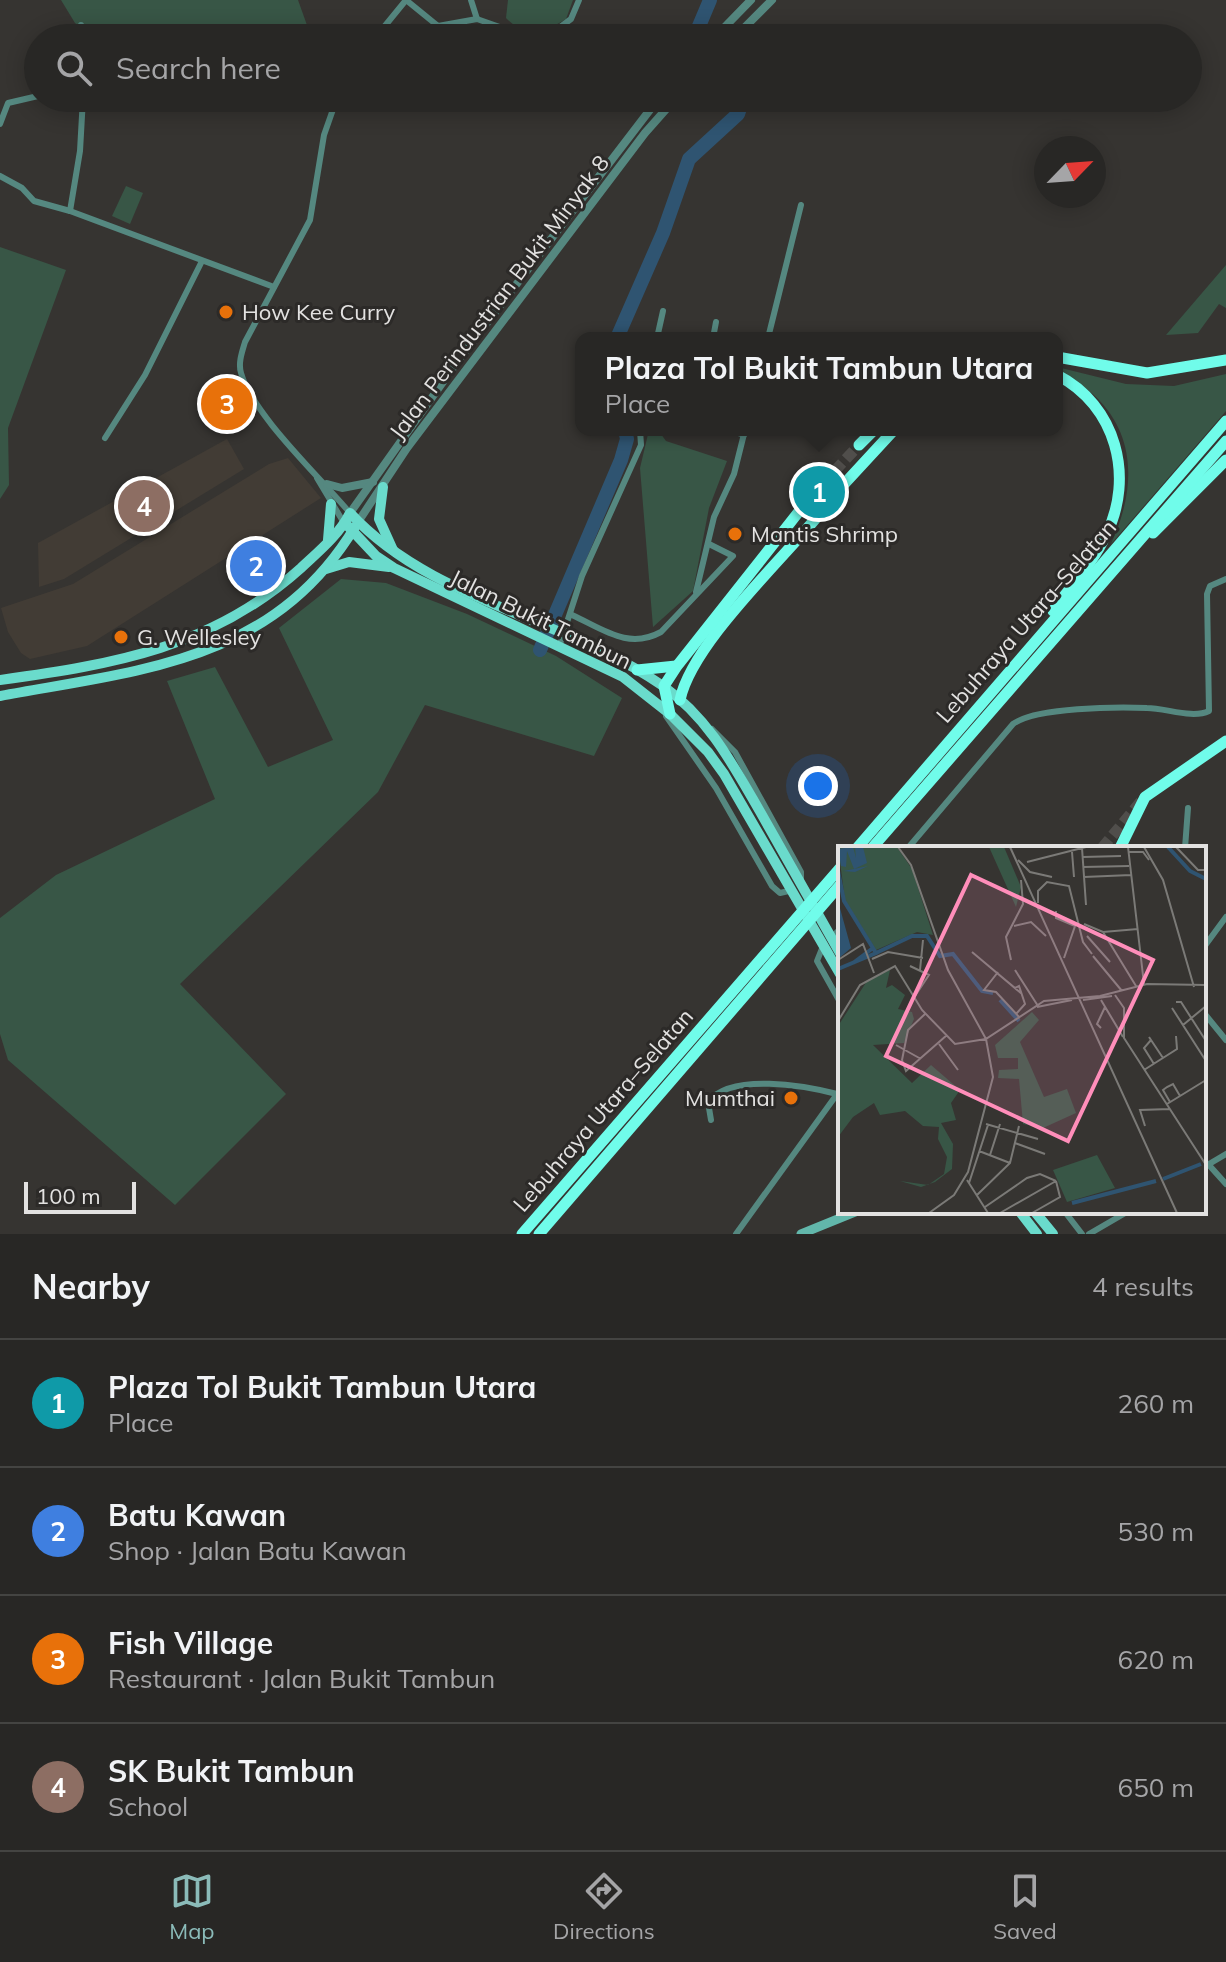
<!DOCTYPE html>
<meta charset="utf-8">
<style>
body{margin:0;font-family:Mulish,sans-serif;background:#343332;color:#f1f3f6}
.compass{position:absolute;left:1034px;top:136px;width:72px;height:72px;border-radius:50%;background:#282725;box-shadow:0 4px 20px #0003;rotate:65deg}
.scale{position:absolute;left:24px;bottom:20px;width:112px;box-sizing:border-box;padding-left:8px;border:4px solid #e3e2e1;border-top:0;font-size:22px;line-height:28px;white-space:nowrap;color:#e3e2e1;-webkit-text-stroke:6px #2c2a28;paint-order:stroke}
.you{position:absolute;left:818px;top:786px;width:28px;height:28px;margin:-20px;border:6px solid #fff;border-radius:50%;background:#1a73e8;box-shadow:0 0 0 12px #1a73e833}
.badge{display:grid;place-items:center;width:52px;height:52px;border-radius:50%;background:#8bbbb9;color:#fff;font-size:26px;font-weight:700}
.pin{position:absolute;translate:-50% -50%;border:4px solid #fff;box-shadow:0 2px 8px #0006}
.popup{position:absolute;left:575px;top:332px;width:488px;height:104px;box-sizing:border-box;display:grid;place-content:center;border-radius:16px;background:#282725;filter:drop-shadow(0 2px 6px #0005);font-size:26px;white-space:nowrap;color:#a5a5a7}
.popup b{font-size:30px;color:#f1f3f6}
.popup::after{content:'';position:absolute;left:50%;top:100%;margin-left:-16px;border:16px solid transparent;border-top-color:#282725}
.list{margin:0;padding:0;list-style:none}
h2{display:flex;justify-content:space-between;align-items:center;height:104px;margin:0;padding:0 32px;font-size:34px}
h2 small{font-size:26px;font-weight:400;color:#a5a5a7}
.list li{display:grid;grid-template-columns:52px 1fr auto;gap:24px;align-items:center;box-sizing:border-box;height:128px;padding:0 32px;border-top:2px solid #444442}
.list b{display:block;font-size:30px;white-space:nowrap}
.list p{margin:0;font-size:26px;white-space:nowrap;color:#a5a5a7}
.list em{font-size:26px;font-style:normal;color:#a5a5a7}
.icon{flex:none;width:44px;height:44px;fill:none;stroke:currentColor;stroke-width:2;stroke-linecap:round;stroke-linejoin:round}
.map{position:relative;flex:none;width:1226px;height:1234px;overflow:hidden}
.search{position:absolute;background:#282725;box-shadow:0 4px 20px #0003;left:24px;right:24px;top:24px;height:88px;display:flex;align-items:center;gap:20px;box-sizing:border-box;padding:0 28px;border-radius:44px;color:#a5a5a7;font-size:30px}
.sheet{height:616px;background:#282725}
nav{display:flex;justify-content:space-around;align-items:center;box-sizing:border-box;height:112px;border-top:2px solid #444442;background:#282725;font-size:22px;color:#a5a5a7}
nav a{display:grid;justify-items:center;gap:4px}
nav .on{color:#8bbbb9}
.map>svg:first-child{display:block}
.built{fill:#423c35}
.green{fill:#385646}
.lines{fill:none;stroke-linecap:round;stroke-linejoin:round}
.river{stroke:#2f5471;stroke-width:14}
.motorway-tunnel{stroke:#504e4b;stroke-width:11;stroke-dasharray:11 5.5;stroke-linecap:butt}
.minor{stroke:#558880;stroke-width:6}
.tertiary{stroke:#558880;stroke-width:8}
.secondary{stroke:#62b7ab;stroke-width:9}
.primary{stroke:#6adbcc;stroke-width:10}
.motorway{stroke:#70fcea;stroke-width:11}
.food-dot{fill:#e8710a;stroke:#2c2a28;stroke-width:3}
.labels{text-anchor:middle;stroke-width:6;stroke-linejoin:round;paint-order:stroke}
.street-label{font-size:22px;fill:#e3e2e1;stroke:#2c2a28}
.poi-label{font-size:22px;fill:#e3e2e1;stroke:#2c2a28;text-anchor:start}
.inset-river{fill:none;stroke:#2f5471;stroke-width:4}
.inset-road{fill:none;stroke:#7b7a77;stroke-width:2}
.view{fill:#ff8eba;fill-opacity:0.15;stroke:#ff8eba;stroke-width:4}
.inset-edge{fill:none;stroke:#e3e2e1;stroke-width:4}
</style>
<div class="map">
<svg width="1226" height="1234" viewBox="0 0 1226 1234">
<rect width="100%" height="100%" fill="#363431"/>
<!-- built -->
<g class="built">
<polygon points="227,439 244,469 64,579 39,587 38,543"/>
<polygon points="288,458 321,498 87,646 30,659 21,653 8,632 1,608 73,584 269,464"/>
</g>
<!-- green -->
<g class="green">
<polygon points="61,0 298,0 308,28 300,38 94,38 75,23"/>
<path d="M 508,0 L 573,0 L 566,19 C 542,34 526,38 506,18 Z"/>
<polygon points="126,186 143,193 130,224 112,216"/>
<polygon points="0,247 66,270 8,428 9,485 0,499"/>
<polygon points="1226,265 1226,308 1219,304 1198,333 1166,335"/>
<path d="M 1057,367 L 1126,384 L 1174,386 L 1226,374 L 1226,411 L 1111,544 C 1134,494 1139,438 1095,396 C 1085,386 1062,374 1057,367 Z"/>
<polygon points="649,430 658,430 666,441 727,461 709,508 693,591 653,627 640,468"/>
<polygon points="341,579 386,583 467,614 556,656 622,698 594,756 425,705 378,792 180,984 286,1094 175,1205 8,1060 0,1034 0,918 56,875 215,799 167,681 215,667 268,767 333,740 279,628"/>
</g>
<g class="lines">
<!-- river -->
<g class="river">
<polyline points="694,38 710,0"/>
<polyline points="617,338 663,233 689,159 738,114 741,105 738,98"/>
<polyline points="540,650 621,460 627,439 625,430"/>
</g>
<!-- motorway-tunnel -->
<g class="motorway-tunnel">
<polyline points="812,495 859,445"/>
<polyline points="1102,848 1143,799"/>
</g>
<!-- minor -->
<g class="minor">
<polyline points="406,0 438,26 477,19 528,37 559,28 571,19 579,0"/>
<polyline points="471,0 477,19"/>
<polyline points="81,25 82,38"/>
<polyline points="375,38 406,0"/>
<polyline points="317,98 332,110"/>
<path d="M 337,98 L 324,135 L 310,220 L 245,342 C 242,352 238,363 241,373 C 253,415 321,478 350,513"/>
<polyline points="0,124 8,103 38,96"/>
<polyline points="0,176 22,188 34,201 70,211 274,287"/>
<polyline points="70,211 80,151 83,98"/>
<polyline points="657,338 663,311"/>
<polyline points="713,338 716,322"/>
<polyline points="768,338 801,205"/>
<polyline points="729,430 744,435"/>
<polyline points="105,438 145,375 202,261"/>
<polyline points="317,478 344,523"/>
<polyline points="696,592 714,517 734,474 745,430"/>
<path d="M 572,615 C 603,629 628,650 661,632 L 733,556 L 709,544"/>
<polyline points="559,647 582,576 641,445 640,430"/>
<polyline points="666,716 716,788 772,886 780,893 793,890"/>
<polyline points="712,729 735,752 801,872 801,879"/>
<path d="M 908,848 L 1013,724 C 1036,707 1117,707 1147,708 C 1166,708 1192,719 1209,711 L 1207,594 L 1210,586 L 1226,579"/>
<polyline points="1185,848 1188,808"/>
<polyline points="831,938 837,932 840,935"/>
<polyline points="823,946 817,961 840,1002"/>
<polyline points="1204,947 1226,917"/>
<polyline points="1204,1013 1226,1040"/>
<path d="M 711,1120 L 708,1102 C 731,1072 806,1086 837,1094"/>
<polyline points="1208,1164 1226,1184"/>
<polyline points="1204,1167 1226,1154"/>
<polyline points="1065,1212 1082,1234"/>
<polyline points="736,1234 840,1090"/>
<polyline points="1089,1234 1127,1212"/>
</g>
<!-- tertiary -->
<g class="tertiary">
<polyline points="714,38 751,0"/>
<polyline points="734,38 772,0"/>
<polyline points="327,484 342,488 373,482"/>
<polyline points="350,513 460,358 659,98"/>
<polyline points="358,522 407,448 645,133 676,98"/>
</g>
<!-- secondary -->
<polyline class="secondary" points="801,1234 855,1212"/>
<!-- primary -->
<g class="primary">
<polyline points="383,487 379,519 393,550"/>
<polyline points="345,523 376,556 394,568 623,677 670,714 708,752 724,774 840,974"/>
<polyline points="328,540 331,504"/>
<polyline points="326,569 349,562 389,567"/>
<path d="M 0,680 C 115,664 212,648 301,568 C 318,552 339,535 350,513 C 432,602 566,618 663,686 C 710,719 734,767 762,815 C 788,861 814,907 840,953"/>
<path d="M 0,696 C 140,670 272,663 355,527"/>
<polyline points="1020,1212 1037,1234"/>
<polyline points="1035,1212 1053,1234"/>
</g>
<!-- motorway -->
<g class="motorway">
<polyline points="1057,357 1147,373 1226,360"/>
<polyline points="859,445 874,430"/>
<polyline points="834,495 894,430"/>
<polyline points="1153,533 1226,460"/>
<path d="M 1053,611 C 1071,586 1093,563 1106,535 C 1135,477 1116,405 1057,375"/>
<polyline points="637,670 676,666"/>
<path d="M 680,700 C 692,642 787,556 826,506"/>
<polyline points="670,714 664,686 677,666 812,495"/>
<polyline points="857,848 1226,421"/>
<polyline points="872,848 1226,441"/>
<polyline points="1120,848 1145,797 1226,741"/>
<polyline points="522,1234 840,868"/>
<polyline points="539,1234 840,885"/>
</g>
</g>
<!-- markers -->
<g class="food-dot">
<circle cx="226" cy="312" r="8"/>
<circle cx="735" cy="534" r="8"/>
<circle cx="121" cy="637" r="8"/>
<circle cx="791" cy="1098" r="8"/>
</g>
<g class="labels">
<!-- street labels -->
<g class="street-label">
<text transform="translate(499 297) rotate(-53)" y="8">Jalan Perindustrian Bukit Minyak 8</text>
<text transform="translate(541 619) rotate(26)" y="8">Jalan Bukit Tambun</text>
<text transform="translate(1026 621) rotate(-49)" y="8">Lebuhraya Utara–Selatan</text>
<text transform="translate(603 1110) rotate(-49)" y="8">Lebuhraya Utara–Selatan</text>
</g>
<!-- poi labels -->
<g class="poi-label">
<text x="242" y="320">How Kee Curry</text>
<text x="751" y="542">Mantis Shrimp</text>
<text x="137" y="645">G. Wellesley</text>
<text x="775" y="1106" text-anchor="end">Mumthai</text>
</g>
</g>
<!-- overview -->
<g transform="translate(838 846)">
<rect width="368" height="368" fill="#363431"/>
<path d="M 0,1 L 59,1 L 74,23 L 95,89 L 79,86 L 38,104 L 7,54 ZM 151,1 L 166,1 L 183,41 L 178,61 ZM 52,124 L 48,142 L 54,139 L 67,149 L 60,163 L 74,166 L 76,173 L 66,197 L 35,199 L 74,237 L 93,219 L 122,244 L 113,257 L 118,274 L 103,277 L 115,298 L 114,323 L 97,336 L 83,341 L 62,335 L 90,339 L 106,328 L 109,311 L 100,293 L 101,281 L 85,280 L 67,265 L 42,269 L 36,257 L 15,271 L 0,291 L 0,180 L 29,135 ZM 194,166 L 201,174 L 182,196 L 206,251 L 229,243 L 238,267 L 205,282 L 185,278 L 181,233 L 160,232 L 161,224 L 180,223 L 180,212 L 160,212 L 157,199 ZM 259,309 L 277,342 L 229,356 L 215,324 Z" fill="#385646"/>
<path d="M 15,1 L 18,12 L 17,1 L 25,1 L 29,17 L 16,23 L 30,20 L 17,26 L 5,25 L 16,23 L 9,5 L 8,21 L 3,20 L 0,3 ZM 0,55 L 13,102 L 0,113 L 1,73 Z" fill="#2f5471"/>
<path class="inset-river" d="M 330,1 L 352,25 L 368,33M 0,25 L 6,55 L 38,107 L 0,123M 38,107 L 74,90 L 89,90 L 102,110 L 115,108 L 144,145 L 155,147M 15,117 L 35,102M 162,154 L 181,175M 325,333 L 363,318M 234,357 L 318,335"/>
<path class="inset-road" d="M 172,1 L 339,367M 290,1 L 306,138M 306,1 L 325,34 L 356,141M 338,1 L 360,24 L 368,24M 244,2 L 248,59M 234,6 L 236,31M 290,6 L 305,6 L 311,14M 245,11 L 283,10M 180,14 L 192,26 L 214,31M 189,16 L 248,1M 245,21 L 291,20M 246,31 L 293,29M 200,57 L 200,45 L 209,36 L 231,40 L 245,96 L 254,108M 218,65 L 218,72 L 237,80 L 226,112M 246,78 L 265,86 L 300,83M 176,80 L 193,76 L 208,90M 265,86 L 298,140M 249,90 L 272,116M 134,106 L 184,148M 255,110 L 284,145M 34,113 L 50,106 L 85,112M 0,114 L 25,98 L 36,127M 173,114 L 168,91 L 185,58 L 183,34M 72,120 L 91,129 L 77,150M 82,124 L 85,94M 177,124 L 200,160M 160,126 L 146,144 L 158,146 L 182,172M 177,142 L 181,140 L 187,158 L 178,168M 277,149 L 286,162 L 286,192 L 368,319M 245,154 L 274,150M 263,154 L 285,191M 338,156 L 343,156 L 368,195M 199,161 L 234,154M 334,162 L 368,215M 87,168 L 70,184 L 64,214 L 68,225 L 109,189M 0,175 L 22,139 L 57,120 L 84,164 L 117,198 L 148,193 L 110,124 L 73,19 L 60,1M 345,179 L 368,160M 263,182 L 259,178 L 267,161M 311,191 L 325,212M 313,194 L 306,202 L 316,218M 101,198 L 120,224M 58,199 L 83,213M 306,224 L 339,203 L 338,190M 332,256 L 325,244 L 329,241 L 335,238 L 342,250M 329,258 L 368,234M 148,278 L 200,293M 307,280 L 302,264 L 332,263M 177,297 L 207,308M 141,305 L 172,317M 152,309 L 162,278M 129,334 L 150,367M 131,337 L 150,279M 139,349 L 172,317 L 181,280M 147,361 L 189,332 L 202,328 L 218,335M 91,367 L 116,349 L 130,326 L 155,231 L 148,193 L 206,155 L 262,150 L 309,138 L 368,139M 162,367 L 218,335M 194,367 L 222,351 L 218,335"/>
<path class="view" d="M 133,29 L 315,114 L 230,295 L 48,210 Z"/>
<rect width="368" height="368" class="inset-edge"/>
</g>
</svg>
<svg class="compass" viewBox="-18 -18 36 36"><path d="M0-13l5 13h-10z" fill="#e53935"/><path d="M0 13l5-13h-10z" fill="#a5a5a7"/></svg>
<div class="scale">100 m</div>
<div class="you"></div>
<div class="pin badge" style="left:819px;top:492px;background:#0f9aa8">1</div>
<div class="popup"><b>Plaza Tol Bukit Tambun Utara</b>Place</div>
<div class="pin badge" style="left:256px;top:566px;background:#3f7fe0">2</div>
<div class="pin badge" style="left:227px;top:404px;background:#e8710a">3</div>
<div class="pin badge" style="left:144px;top:506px;background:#8d6e63">4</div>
<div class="search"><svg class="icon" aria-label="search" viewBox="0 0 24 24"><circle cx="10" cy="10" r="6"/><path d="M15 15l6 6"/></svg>Search here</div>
</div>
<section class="sheet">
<h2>Nearby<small>4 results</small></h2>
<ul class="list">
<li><span class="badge" style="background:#0f9aa8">1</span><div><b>Plaza Tol Bukit Tambun Utara</b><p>Place</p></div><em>260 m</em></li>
<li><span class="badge" style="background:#3f7fe0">2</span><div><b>Batu Kawan</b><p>Shop · Jalan Batu Kawan</p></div><em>530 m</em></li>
<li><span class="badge" style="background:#e8710a">3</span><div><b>Fish Village</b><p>Restaurant · Jalan Bukit Tambun</p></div><em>620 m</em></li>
<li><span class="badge" style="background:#8d6e63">4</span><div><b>SK Bukit Tambun</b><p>School</p></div><em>650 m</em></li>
</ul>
</section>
<nav>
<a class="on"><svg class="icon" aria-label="map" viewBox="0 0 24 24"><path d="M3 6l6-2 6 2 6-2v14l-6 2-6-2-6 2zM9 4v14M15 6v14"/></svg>Map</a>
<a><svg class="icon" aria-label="directions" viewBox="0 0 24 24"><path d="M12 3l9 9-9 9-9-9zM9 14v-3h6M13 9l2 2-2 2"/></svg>Directions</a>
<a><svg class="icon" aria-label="saved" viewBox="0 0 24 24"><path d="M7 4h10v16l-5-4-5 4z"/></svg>Saved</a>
</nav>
